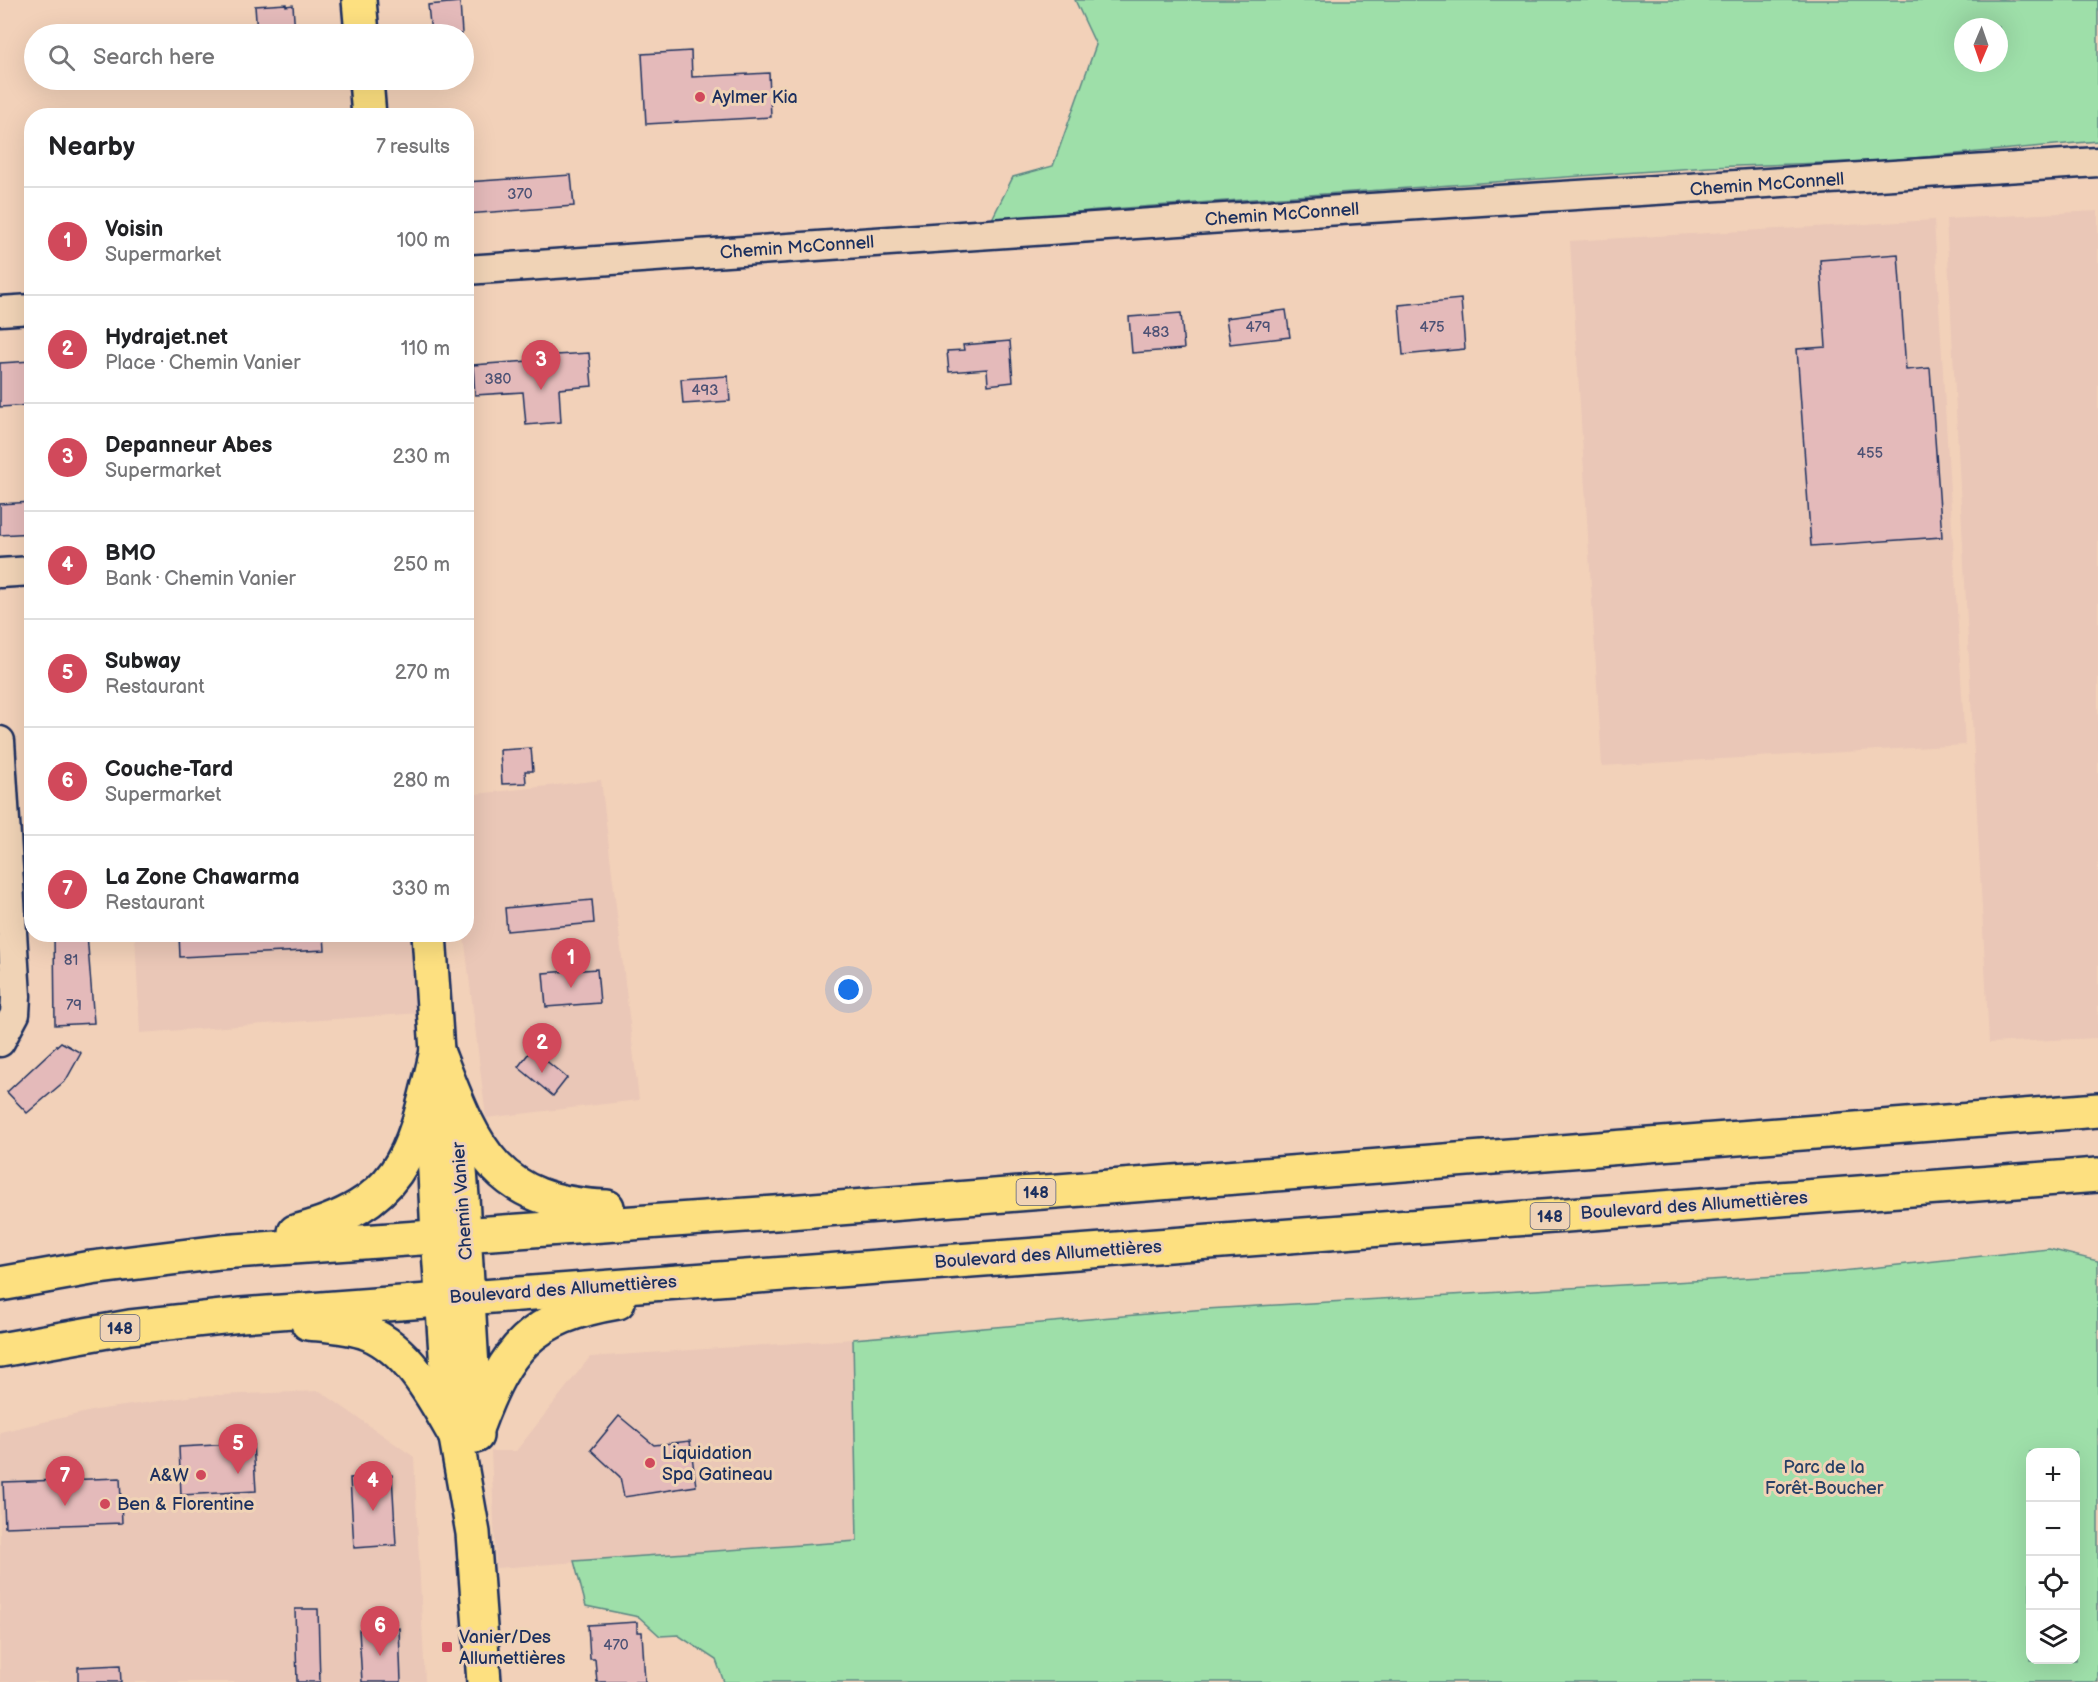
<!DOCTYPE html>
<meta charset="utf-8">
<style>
body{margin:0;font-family:"Balsamiq Sans",sans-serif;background:#f2f2f2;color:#202124}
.controls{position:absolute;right:18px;bottom:18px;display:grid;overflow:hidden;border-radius:12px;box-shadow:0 6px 24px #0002}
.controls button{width:54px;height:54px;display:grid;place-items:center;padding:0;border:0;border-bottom:2px solid #e0e0e0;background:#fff;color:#202124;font:30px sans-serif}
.compass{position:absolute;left:1954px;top:18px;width:54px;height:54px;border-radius:50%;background:#fff;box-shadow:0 6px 24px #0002;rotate:182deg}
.you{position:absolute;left:849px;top:990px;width:21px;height:21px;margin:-15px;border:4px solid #fff;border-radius:50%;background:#1a73e8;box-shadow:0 0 0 9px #1a73e833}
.badge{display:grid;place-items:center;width:39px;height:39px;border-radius:50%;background:#d1495b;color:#fff;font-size:20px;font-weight:700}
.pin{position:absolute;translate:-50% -50px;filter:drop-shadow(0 2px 3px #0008)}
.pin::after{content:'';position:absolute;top:32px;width:21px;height:18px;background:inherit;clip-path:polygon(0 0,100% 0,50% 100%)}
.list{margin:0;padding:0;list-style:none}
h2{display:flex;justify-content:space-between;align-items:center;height:78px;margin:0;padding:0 24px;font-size:26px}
h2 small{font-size:20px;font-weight:400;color:#757577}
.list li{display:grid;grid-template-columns:39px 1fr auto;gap:18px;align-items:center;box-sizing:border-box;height:108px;padding:0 24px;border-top:2px solid #e0e0e0}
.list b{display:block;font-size:22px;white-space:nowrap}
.list p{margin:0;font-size:20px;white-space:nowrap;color:#757577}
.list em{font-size:20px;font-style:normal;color:#757577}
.icon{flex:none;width:33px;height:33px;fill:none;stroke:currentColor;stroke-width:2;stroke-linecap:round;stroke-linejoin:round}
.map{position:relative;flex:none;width:2098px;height:1682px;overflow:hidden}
.search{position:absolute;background:#fff;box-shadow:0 6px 24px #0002;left:24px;top:24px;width:450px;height:66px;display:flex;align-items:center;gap:15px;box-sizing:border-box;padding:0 21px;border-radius:33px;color:#757577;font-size:22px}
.panel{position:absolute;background:#fff;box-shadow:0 6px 24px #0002;left:24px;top:108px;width:450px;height:834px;border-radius:24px}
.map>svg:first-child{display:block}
.built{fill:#eac7b7}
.green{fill:#9edfa9;stroke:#5c8784;stroke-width:1.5;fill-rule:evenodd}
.building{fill:#e4baba;stroke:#1b2f5e;stroke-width:1.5}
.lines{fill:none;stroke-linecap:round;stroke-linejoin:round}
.minor-casing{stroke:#1b2f5e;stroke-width:33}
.major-casing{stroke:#1b2f5e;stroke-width:38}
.highway-casing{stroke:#1b2f5e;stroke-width:38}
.minor{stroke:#f0d3b6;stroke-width:28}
.major{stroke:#fde080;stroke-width:33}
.highway{stroke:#fde080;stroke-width:33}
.poi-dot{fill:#d1495b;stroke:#f0d3b6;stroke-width:2}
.labels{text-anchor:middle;stroke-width:6;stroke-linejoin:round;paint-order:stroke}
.number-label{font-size:15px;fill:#4d5275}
.shield{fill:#f0d3b6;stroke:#5b6078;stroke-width:1.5}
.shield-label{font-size:16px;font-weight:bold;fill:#1b2f5e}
.poi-label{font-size:18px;fill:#1b2f5e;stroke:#f0d3b6;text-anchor:start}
.street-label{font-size:18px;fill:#1b2f5e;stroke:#f0d3b6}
.park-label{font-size:18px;fill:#284166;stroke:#f0d3b6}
</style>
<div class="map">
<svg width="2098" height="1682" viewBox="0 0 2098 1682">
<rect width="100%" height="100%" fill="#f2d1b9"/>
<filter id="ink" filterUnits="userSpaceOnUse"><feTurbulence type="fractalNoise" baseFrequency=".0167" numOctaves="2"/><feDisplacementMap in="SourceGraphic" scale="12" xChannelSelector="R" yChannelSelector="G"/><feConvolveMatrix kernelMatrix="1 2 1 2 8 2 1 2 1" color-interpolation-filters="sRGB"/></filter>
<g filter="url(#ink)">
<!-- built -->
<g class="built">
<polygon points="2098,211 2098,1038 1989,1043 1946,219"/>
<polygon points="1934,220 1965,745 1602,766 1570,241"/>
<polygon points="601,780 639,1100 486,1118 464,935 467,795"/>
<polygon points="135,935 430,935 434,1012 140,1033"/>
<polygon points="853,1339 857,1541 496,1568 491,1451 516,1451 590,1357"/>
<polygon points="320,1391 414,1457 425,1682 0,1682 0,1432 96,1410 194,1396"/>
</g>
<!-- green -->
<g class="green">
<path d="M 1075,0 L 2098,0 L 2098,141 L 1880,161 L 1709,167 L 1097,210 L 991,221 L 1013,177 L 1053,166 L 1096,45 ZM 1963,27 L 1999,27 L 1999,63 L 1963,63 Z"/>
<path d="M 2049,1249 L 2098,1261 L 2098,1682 L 724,1682 L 716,1660 L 678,1635 L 660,1636 L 639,1617 L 586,1606 L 574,1561 L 857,1541 L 853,1339 L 1206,1309 L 1814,1274 ZM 2030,1452 L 2076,1452 L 2076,1660 L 2030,1660 Z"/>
</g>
<!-- building -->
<g class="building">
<polygon points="460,2 462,34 431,34 428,5"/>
<polygon points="286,4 286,6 293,5 295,34 257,34 255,6"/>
<polygon points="691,51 692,77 769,73 771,117 646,124 642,54"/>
<polygon points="571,175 574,206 466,214 466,182"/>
<polygon points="1898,254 1906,370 1930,368 1942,537 1811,546 1797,349 1826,347 1820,260"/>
<polygon points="1461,299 1465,349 1403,355 1399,305"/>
<polygon points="1286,310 1290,337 1230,344 1226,318"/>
<polygon points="1181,313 1184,349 1132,353 1129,317"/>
<polygon points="1010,341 1013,382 988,385 987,369 949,372 947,351 964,350 963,345"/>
<polygon points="589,353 592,386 559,389 561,422 526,425 523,392 475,395 473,365 557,359 556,355"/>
<polygon points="32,361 32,405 0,407 0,363"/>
<polygon points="728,376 730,401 683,404 681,379"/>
<polygon points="32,502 32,533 0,535 0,504"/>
<polygon points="531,748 533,771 525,771 526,783 502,784 500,750"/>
<polygon points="592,900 594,923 507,931 505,908"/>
<polygon points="54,934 87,934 94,1023 55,1025"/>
<polygon points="179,934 324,934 325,950 180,957"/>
<polygon points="597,969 600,1003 546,1007 543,973"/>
<polygon points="61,1042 81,1053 66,1080 27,1113 7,1092"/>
<polygon points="532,1049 567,1078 553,1096 518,1067"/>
<polygon points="619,1416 654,1445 690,1441 696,1486 624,1497 620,1477 591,1450"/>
<polygon points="253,1443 256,1491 181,1495 179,1447"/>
<polygon points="392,1475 396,1545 354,1548 350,1478"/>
<polygon points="120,1478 122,1523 5,1527 3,1482"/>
<polygon points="295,1609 318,1609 320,1682 297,1682"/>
<polygon points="637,1622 637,1632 642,1632 645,1682 597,1682 595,1659 590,1659 588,1625"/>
<polygon points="399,1628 401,1682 362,1682 359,1630"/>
<polygon points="120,1665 121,1682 78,1682 78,1667"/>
</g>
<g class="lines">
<!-- minor casing -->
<g class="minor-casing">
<g id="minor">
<polyline points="466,270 1355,209 2098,162"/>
<polyline points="0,311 32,309"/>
<polyline points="0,573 32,571"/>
<polyline points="0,741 16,996 15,1014 0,1042"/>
</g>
</g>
<!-- major casing -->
<g class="major-casing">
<g id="major">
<polyline points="359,0 362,34"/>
<polyline points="366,80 369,116"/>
<polyline points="429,934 437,1051 433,1131 438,1235 449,1398 473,1533 484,1682"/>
<polyline points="448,1096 457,1131 462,1197 476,1436"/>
</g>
</g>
<!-- highway casing -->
<g class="highway-casing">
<g id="highway">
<path d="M 437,1051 C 474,1146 492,1203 607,1207"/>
<path d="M 295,1232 C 406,1203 413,1151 437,1051"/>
<polyline points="0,1284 91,1268 220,1252 775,1213 2098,1110"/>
<path d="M 308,1323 C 328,1325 350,1326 368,1333 C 409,1350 434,1398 455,1435"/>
<polyline points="0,1350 130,1327 241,1315 2098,1175"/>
<path d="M 476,1429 C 506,1348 530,1317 618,1302"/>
</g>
</g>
<!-- minor -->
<use href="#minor" class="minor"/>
<!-- major -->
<use href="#major" class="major"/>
<!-- highway -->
<use href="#highway" class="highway"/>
</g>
</g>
<!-- markers -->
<g class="poi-dot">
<circle cx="700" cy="97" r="6"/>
<circle cx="650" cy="1463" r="6"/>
<circle cx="201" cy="1475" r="6"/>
<circle cx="105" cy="1504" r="6"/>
<rect x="441" y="1641" width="12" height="12" rx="3"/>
</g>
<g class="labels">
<!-- number labels -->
<g class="number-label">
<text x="520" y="199">370</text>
<text x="1258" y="332">479</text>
<text x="1432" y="332">475</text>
<text x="1156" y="337">483</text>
<text x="498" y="384">380</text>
<text x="705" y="395">493</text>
<text x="1870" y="458">455</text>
<text x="71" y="965">81</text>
<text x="74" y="1010">79</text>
<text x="616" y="1650">470</text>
</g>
<!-- shield labels -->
<g class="shield">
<rect x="1016.5" y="1179" width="39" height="26" rx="4.5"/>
<rect x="1530.5" y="1203" width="39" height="26" rx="4.5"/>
<rect x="100.5" y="1315" width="39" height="26" rx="4.5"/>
</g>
<g class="shield-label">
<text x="1036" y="1198">148</text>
<text x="1550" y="1222">148</text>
<text x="120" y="1334">148</text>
</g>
<!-- poi labels -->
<g class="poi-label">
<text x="712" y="103">Aylmer Kia</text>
<text x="662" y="1459">Liquidation<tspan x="662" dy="21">Spa Gatineau</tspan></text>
<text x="189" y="1481" text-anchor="end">A&amp;W</text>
<text x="117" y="1510">Ben &amp; Florentine</text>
<text x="459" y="1643">Vanier/Des<tspan x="459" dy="21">Allumettières</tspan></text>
</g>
<!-- street labels -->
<g class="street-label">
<text transform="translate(1767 184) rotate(-4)" y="6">Chemin McConnell</text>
<text transform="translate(1282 214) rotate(-4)" y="6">Chemin McConnell</text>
<text transform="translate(797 247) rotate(-4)" y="6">Chemin McConnell</text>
<text transform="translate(462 1201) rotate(-94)" y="6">Chemin Vanier</text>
<text transform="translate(1694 1205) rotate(-4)" y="6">Boulevard des Allumettières</text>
<text transform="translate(1048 1254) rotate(-4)" y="6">Boulevard des Allumettières</text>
<text transform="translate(563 1289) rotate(-4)" y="6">Boulevard des Allumettières</text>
</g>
<!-- park labels -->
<g class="park-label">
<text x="1824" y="1473">Parc de la<tspan x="1824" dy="21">Forêt-Boucher</tspan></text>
</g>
</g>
</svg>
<div class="controls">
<button>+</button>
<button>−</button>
<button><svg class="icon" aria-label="locate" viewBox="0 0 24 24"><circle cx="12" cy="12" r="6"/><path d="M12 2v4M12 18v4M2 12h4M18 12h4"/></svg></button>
<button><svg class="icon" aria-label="layers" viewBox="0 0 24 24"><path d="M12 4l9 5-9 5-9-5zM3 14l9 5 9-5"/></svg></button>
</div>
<svg class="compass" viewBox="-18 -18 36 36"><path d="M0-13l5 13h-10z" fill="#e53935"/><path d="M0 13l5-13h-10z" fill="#757577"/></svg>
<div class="you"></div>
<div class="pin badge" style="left:571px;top:988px">1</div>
<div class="pin badge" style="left:542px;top:1073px">2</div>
<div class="pin badge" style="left:541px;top:390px">3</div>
<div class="pin badge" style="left:373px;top:1511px">4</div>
<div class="pin badge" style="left:238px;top:1474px">5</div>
<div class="pin badge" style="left:380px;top:1656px">6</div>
<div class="pin badge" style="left:65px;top:1506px">7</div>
<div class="search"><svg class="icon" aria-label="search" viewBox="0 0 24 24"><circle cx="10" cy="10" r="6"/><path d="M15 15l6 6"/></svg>Search here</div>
<section class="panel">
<h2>Nearby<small>7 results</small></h2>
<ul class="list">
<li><span class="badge">1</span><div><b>Voisin</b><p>Supermarket</p></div><em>100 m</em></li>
<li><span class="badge">2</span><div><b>Hydrajet.net</b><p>Place · Chemin Vanier</p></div><em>110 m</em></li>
<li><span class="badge">3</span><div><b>Depanneur Abes</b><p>Supermarket</p></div><em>230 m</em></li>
<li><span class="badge">4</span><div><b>BMO</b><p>Bank · Chemin Vanier</p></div><em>250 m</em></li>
<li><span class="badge">5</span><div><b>Subway</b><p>Restaurant</p></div><em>270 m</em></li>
<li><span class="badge">6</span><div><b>Couche-Tard</b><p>Supermarket</p></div><em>280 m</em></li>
<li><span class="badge">7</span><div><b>La Zone Chawarma</b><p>Restaurant</p></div><em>330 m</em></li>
</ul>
</section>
</div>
